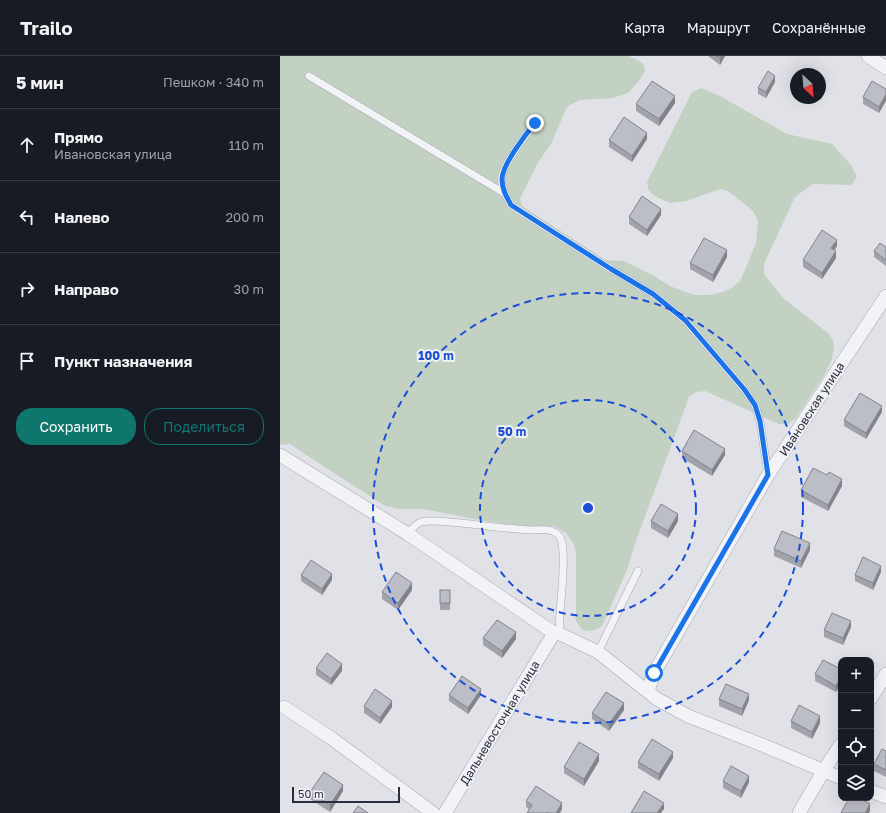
<!DOCTYPE html>
<html lang="ru">
<meta charset="utf-8">
<style>
body{margin:0;font-family:"Golos Text",sans-serif;background:#20242c;color:#f1f3f6}
.controls{position:absolute;right:12px;bottom:12px;display:grid;overflow:hidden;border-radius:8px;box-shadow:0 4px 16px #0002}
.controls button{width:36px;height:36px;display:grid;place-items:center;padding:0;border:0;border-bottom:1px solid #363941;background:#171b24;color:#f1f3f6;font:20px sans-serif}
.compass{position:absolute;left:510px;top:12px;width:36px;height:36px;border-radius:50%;background:#171b24;box-shadow:0 4px 16px #0002;rotate:154deg}
.scale{position:absolute;left:12px;bottom:10px;width:108px;box-sizing:border-box;padding-left:4px;border:2px solid #2a2e3e;border-top:0;font-size:11px;line-height:14px;white-space:nowrap;color:#2a2e3e;-webkit-text-stroke:3px #eff1f5;paint-order:stroke}
.stop{position:absolute;width:12px;height:12px;margin:-9px;border:3px solid #1a73e8;border-radius:50%;background:#fff}
.stop.end{background:#1a73e8;border-color:#fff;box-shadow:0 1px 4px #0008}
.list{margin:0;padding:0;list-style:none}
h2{display:flex;justify-content:space-between;align-items:center;height:52px;margin:0;padding:0 16px;font-size:17px}
h2 small{font-size:13px;font-weight:400;color:#9ea1a6}
.list li{display:grid;grid-template-columns:26px 1fr auto;gap:12px;align-items:center;box-sizing:border-box;height:72px;padding:0 16px;border-top:1px solid #363941}
.list b{display:block;font-size:15px;white-space:nowrap}
.list p{margin:0;font-size:13px;white-space:nowrap;color:#9ea1a6}
.list em{font-size:13px;font-style:normal;color:#9ea1a6}
.actions{display:flex;gap:8px;padding:12px 16px}
.actions a{flex:1;padding:9px 0;border:1px solid #0f766e;border-radius:16px;text-align:center;font-size:14px;color:#0f766e}
.actions .main{background:#0f766e;color:#fff}
.icon{flex:none;width:22px;height:22px;fill:none;stroke:currentColor;stroke-width:2;stroke-linecap:round;stroke-linejoin:round}
.map{position:relative;flex:none;width:606px;height:757px;overflow:hidden}
header{display:flex;align-items:center;gap:24px;box-sizing:border-box;height:56px;padding:0 20px;background:#171b24;border-bottom:1px solid #363941}
header strong{font-size:19px}
nav{display:flex;gap:22px;margin-inline-start:auto;font-size:14px}
main{display:flex}
aside{flex:1;background:#171b24}
.map>svg:first-child{display:block}
.green{fill:#c3d1c2}
.lines{fill:none;stroke-linecap:round;stroke-linejoin:round}
.lane-casing{stroke:#a6a8b2;stroke-width:8}
.street-casing{stroke:#a6a8b2;stroke-width:14}
.lane{stroke:#f2f3f6;stroke-width:7}
.street{stroke:#f2f3f6;stroke-width:13}
.wall{fill:#a1a3ab}
.shaded-wall{fill:#83848b}
.building{fill:#bbbdc7;stroke:#83848b}
.route{stroke:#1a73e8;stroke-width:5}
.ring{fill:none;stroke:#1d4ed8;stroke-width:2;stroke-dasharray:7 5}
.labels{text-anchor:middle;stroke-width:4;stroke-linejoin:round;paint-order:stroke}
.street-label{font-size:12px;fill:#2a2e3e;stroke:#eff1f5}
.centre{fill:#1d4ed8;stroke:#eff1f5;stroke-width:2}
.ring-label{font-size:12px;text-anchor:middle;font-weight:bold;fill:#1d4ed8;stroke:#eff1f5;stroke-width:4;stroke-linejoin:round;paint-order:stroke}
</style>
<header>
<strong>Trailo</strong>
<nav><a>Карта</a><a>Маршрут</a><a>Сохранённые</a></nav>
</header>
<main>
<aside>
<h2>5 мин<small>Пешком · 340 m</small></h2>
<ul class="list">
<li><svg class="icon" aria-label="ahead" viewBox="0 0 24 24"><path d="M12 20V5M6 11l6-6 6 6"/></svg><div><b>Прямо</b><p>Ивановская улица</p></div><em>110 m</em></li>
<li><svg class="icon" aria-label="left" viewBox="0 0 24 24"><path d="M17 20v-9H6M10 6l-5 5 5 5"/></svg><div><b>Налево</b></div><em>200 m</em></li>
<li><svg class="icon" aria-label="right" viewBox="0 0 24 24"><path d="M7 20v-9h11M14 6l5 5-5 5"/></svg><div><b>Направо</b></div><em>30 m</em></li>
<li><svg class="icon" aria-label="arrive" viewBox="0 0 24 24"><path d="M6 21V4h12l-3 4 3 4H6"/></svg><div><b>Пункт назначения</b></div></li>
</ul>
<div class="actions"><a class="main">Сохранить</a><a>Поделиться</a></div>
</aside>
<div class="map">
<svg width="606" height="757" viewBox="0 0 606 757">
<rect width="100%" height="100%" fill="#e0e2e8"/>
<!-- green -->
<path class="green" d="M 0,0 L 349,0 L 363,7 L 365,14 L 360,24 L 348,37 L 332,42 L 300,44 L 287,51 L 271,88 L 259,105 L 240,143 L 242,150 L 325,204 L 344,205 L 374,220 L 390,230 L 405,236 L 416,239 L 430,239 L 443,236 L 453,231 L 460,225 L 467,209 L 476,187 L 478,166 L 476,160 L 472,154 L 448,135 L 440,133 L 406,145 L 390,147 L 379,142 L 371,137 L 368,132 L 367,126 L 412,36 L 421,32 L 440,40 L 507,78 L 552,88 L 571,109 L 577,121 L 571,129 L 533,128 L 515,141 L 484,208 L 484,218 L 503,242 L 548,277 L 553,284 L 554,292 L 552,303 L 545,318 L 516,362 L 508,368 L 499,368 L 425,335 L 416,336 L 409,341 L 355,488 L 347,514 L 322,570 C 315,575 311,575 302,574 L 296,565 L 296,496 L 293,487 L 286,477 L 274,470 L 245,471 L 194,463 L 164,457 L 142,453 L 119,453 L 105,450 L 37,406 L 10,388 L 0,389 Z"/>
<g class="lines">
<!-- lane casing -->
<g class="lane-casing">
<g id="lane">
<polyline points="29,20 224,137"/>
<path d="M 255,67 C 246,79 225,105 222,120 C 220,130 226,140 231,149 L 331,213 L 373,238 L 405,264 L 464,333 L 475,349 L 480,365 L 488,419"/>
<path d="M 128,478 C 132,473 135,468 141,466 C 150,464 160,465 169,466 C 196,468 223,473 251,474 C 260,474 273,471 280,481 C 287,492 281,541 280,557 C 279,564 280,571 280,578"/>
<polyline points="318,596 358,515"/>
</g>
</g>
<!-- street casing -->
<g class="street-casing">
<g id="street">
<polyline points="588,0 606,12"/>
<polyline points="0,399 128,478 274,577 280,578 318,596 377,643 408,660 480,688 561,722"/>
<polyline points="368,635 374,617 488,419 606,240"/>
<polyline points="591,642 606,618"/>
<polyline points="4,651 51,682 153,757"/>
<polyline points="591,735 606,741"/>
<polyline points="165,757 274,577"/>
<polyline points="519,757 544,714 561,688"/>
</g>
</g>
<!-- lane -->
<use href="#lane" class="lane"/>
<!-- street -->
<use href="#street" class="street"/>
</g>
<!-- wall -->
<g class="wall">
<polygon points="428,0 445,0 440,9"/>
<polygon points="495,26 486,42 478,38 478,32"/>
<polygon points="606,33 599,57 583,48 583,41"/>
<polygon points="395,47 379,70 356,55 356,48"/>
<polygon points="367,83 352,106 329,91 329,84"/>
<polygon points="381,159 367,180 349,168 349,161"/>
<polygon points="557,190 554,194 556,202 542,223 523,211 523,204"/>
<polygon points="606,191 606,210 594,201 594,195"/>
<polygon points="447,201 433,226 410,213 410,207"/>
<polygon points="602,356 586,383 564,370 564,364"/>
<polygon points="402,395 445,399 432,420 402,402"/>
<polygon points="562,430 548,455 521,441 521,434"/>
<polygon points="371,465 398,465 388,482 371,472"/>
<polygon points="494,493 530,494 521,512 494,500"/>
<polygon points="601,516 593,534 575,525 575,519"/>
<polygon points="21,519 52,524 42,539 21,525"/>
<polygon points="132,534 118,554 102,543 102,536"/>
<rect x="160" y="534" width="10" height="20"/>
<polygon points="571,571 563,589 544,581 544,574"/>
<polygon points="203,582 236,583 222,602 203,589"/>
<polygon points="36,612 62,615 51,629 36,619"/>
<polygon points="561,613 561,627 556,636 535,625 535,618"/>
<polygon points="169,639 201,639 188,658 169,645"/>
<polygon points="439,643 469,644 462,660 439,650"/>
<polygon points="84,650 112,651 100,668 84,657"/>
<polygon points="344,654 329,675 312,663 312,657"/>
<polygon points="511,665 540,667 532,683 511,672"/>
<polygon points="606,695 606,721 594,715 594,708"/>
<polygon points="393,702 379,725 358,712 358,706"/>
<polygon points="319,705 304,730 284,717 284,711"/>
<polygon points="443,725 469,726 461,742 443,732"/>
<polygon points="63,735 50,756 30,743 30,736"/>
<polygon points="246,745 282,753 280,757 247,757 249,753 246,751"/>
</g>
<!-- shaded-wall -->
<g class="shaded-wall">
<polygon points="441,0 445,0 440,9 440,2"/>
<polygon points="495,20 495,26 486,42 486,36"/>
<polygon points="606,38 606,45 599,57 599,51"/>
<polygon points="395,40 395,47 379,70 379,63"/>
<polygon points="367,77 367,83 352,106 352,100"/>
<polygon points="381,153 381,159 367,180 367,174"/>
<polygon points="557,184 557,190 551,199 551,192"/>
<polygon points="447,194 447,201 433,226 433,219"/>
<polygon points="556,195 556,202 542,223 542,217"/>
<polygon points="602,350 602,356 586,383 586,377"/>
<polygon points="445,393 445,399 432,420 432,414"/>
<polygon points="562,423 562,430 548,455 548,449"/>
<polygon points="398,458 398,465 388,482 388,475"/>
<polygon points="530,487 530,494 521,512 521,505"/>
<polygon points="601,510 601,516 593,534 593,527"/>
<polygon points="52,518 52,524 42,539 42,533"/>
<polygon points="132,527 132,534 118,554 118,547"/>
<polygon points="571,565 571,571 563,589 563,582"/>
<polygon points="236,576 236,583 222,602 222,595"/>
<polygon points="62,608 62,615 51,629 51,623"/>
<polygon points="561,621 561,627 556,636 556,630"/>
<polygon points="201,633 201,639 188,658 188,652"/>
<polygon points="469,638 469,644 462,660 462,653"/>
<polygon points="112,645 112,651 100,668 100,662"/>
<polygon points="344,647 344,654 329,675 329,668"/>
<polygon points="540,660 540,667 532,683 532,676"/>
<polygon points="393,696 393,702 379,725 379,718"/>
<polygon points="319,698 319,705 304,730 304,723"/>
<polygon points="469,720 469,726 461,742 461,735"/>
<polygon points="63,729 63,735 50,756 50,749"/>
<polygon points="282,747 282,753 280,757 276,757"/>
<polygon points="384,747 384,753 381,757 377,757"/>
<polygon points="590,748 590,755 589,757 585,757"/>
</g>
<!-- building -->
<g class="building">
<polygon points="436,0 441,0 440,2"/>
<polygon points="488,15 495,20 486,36 478,32"/>
<polygon points="372,25 395,40 379,63 356,48"/>
<polygon points="592,25 606,33 606,38 599,51 583,41"/>
<polygon points="344,61 367,77 352,100 329,84"/>
<polygon points="362,140 381,153 367,174 349,161"/>
<polygon points="542,174 557,184 551,192 556,195 542,217 523,204"/>
<polygon points="424,182 447,194 433,219 410,207"/>
<polygon points="600,187 606,191 606,204 594,195"/>
<polygon points="580,337 602,350 586,377 564,364"/>
<polygon points="414,374 445,393 432,414 402,395"/>
<polygon points="533,412 547,419 549,416 562,423 548,449 521,434"/>
<polygon points="381,448 398,458 388,475 371,465"/>
<polygon points="502,475 530,487 521,505 494,493"/>
<polygon points="583,501 601,510 593,527 575,519"/>
<polygon points="31,504 52,518 42,533 21,519"/>
<polygon points="116,516 132,527 118,547 102,536"/>
<rect x="160" y="534" width="10" height="13"/>
<polygon points="552,557 571,565 563,582 544,574"/>
<polygon points="217,564 236,576 222,595 203,582"/>
<polygon points="47,597 62,608 51,623 36,612"/>
<polygon points="543,604 561,613 561,621 556,630 535,618"/>
<polygon points="182,620 201,633 188,652 169,639"/>
<polygon points="446,628 469,638 462,653 439,643"/>
<polygon points="95,633 112,645 100,662 84,650"/>
<polygon points="326,636 344,647 329,668 312,657"/>
<polygon points="519,649 540,660 532,676 511,665"/>
<polygon points="372,683 393,696 379,718 358,706"/>
<polygon points="299,686 319,698 304,723 284,711"/>
<polygon points="602,693 606,695 606,714 594,708"/>
<polygon points="451,710 469,720 461,735 443,725"/>
<polygon points="44,716 63,729 50,749 30,736"/>
<polygon points="256,730 282,747 276,757 268,757 267,756 267,757 247,757 252,749 246,745"/>
<polygon points="364,735 384,747 377,757 351,757"/>
<polygon points="569,742 579,742 590,748 585,757 561,757"/>
<polygon points="78,750 88,757 73,757"/>
</g>
<g class="lines">
<!-- route -->
<path class="route" d="M 255,67 C 246,78 222,109 222,123 C 222,133 226,140 231,149 L 331,213 L 373,238 L 405,264 L 464,333 L 475,349 L 480,365 L 488,419 L 374,617"/>
</g>
<!-- distance rings -->
<g class="ring">
<circle cx="308" cy="452" r="108"/>
<circle cx="308" cy="452" r="215"/>
</g>
<g class="labels">
<!-- street labels -->
<g class="street-label">
<text transform="translate(532 353) rotate(-57)" y="4">Ивановская улица</text>
<text transform="translate(220 667) rotate(-59)" y="4">Дальневосточная улица</text>
</g>
</g>
<circle cx="308" cy="452" r="6" class="centre"/>
<g class="ring-label">
<text x="156" y="304">100 m</text>
<text x="232" y="380">50 m</text>
</g>
</svg>
<div class="controls">
<button>+</button>
<button>−</button>
<button><svg class="icon" aria-label="locate" viewBox="0 0 24 24"><circle cx="12" cy="12" r="6"/><path d="M12 2v4M12 18v4M2 12h4M18 12h4"/></svg></button>
<button><svg class="icon" aria-label="layers" viewBox="0 0 24 24"><path d="M12 4l9 5-9 5-9-5zM3 14l9 5 9-5"/></svg></button>
</div>
<svg class="compass" viewBox="-18 -18 36 36"><path d="M0-13l5 13h-10z" fill="#e53935"/><path d="M0 13l5-13h-10z" fill="#9ea1a6"/></svg>
<div class="scale">50 m</div>
<div class="stop" style="left:374px;top:617px"></div>
<div class="stop end" style="left:255px;top:67px"></div>
</div>
</main>
